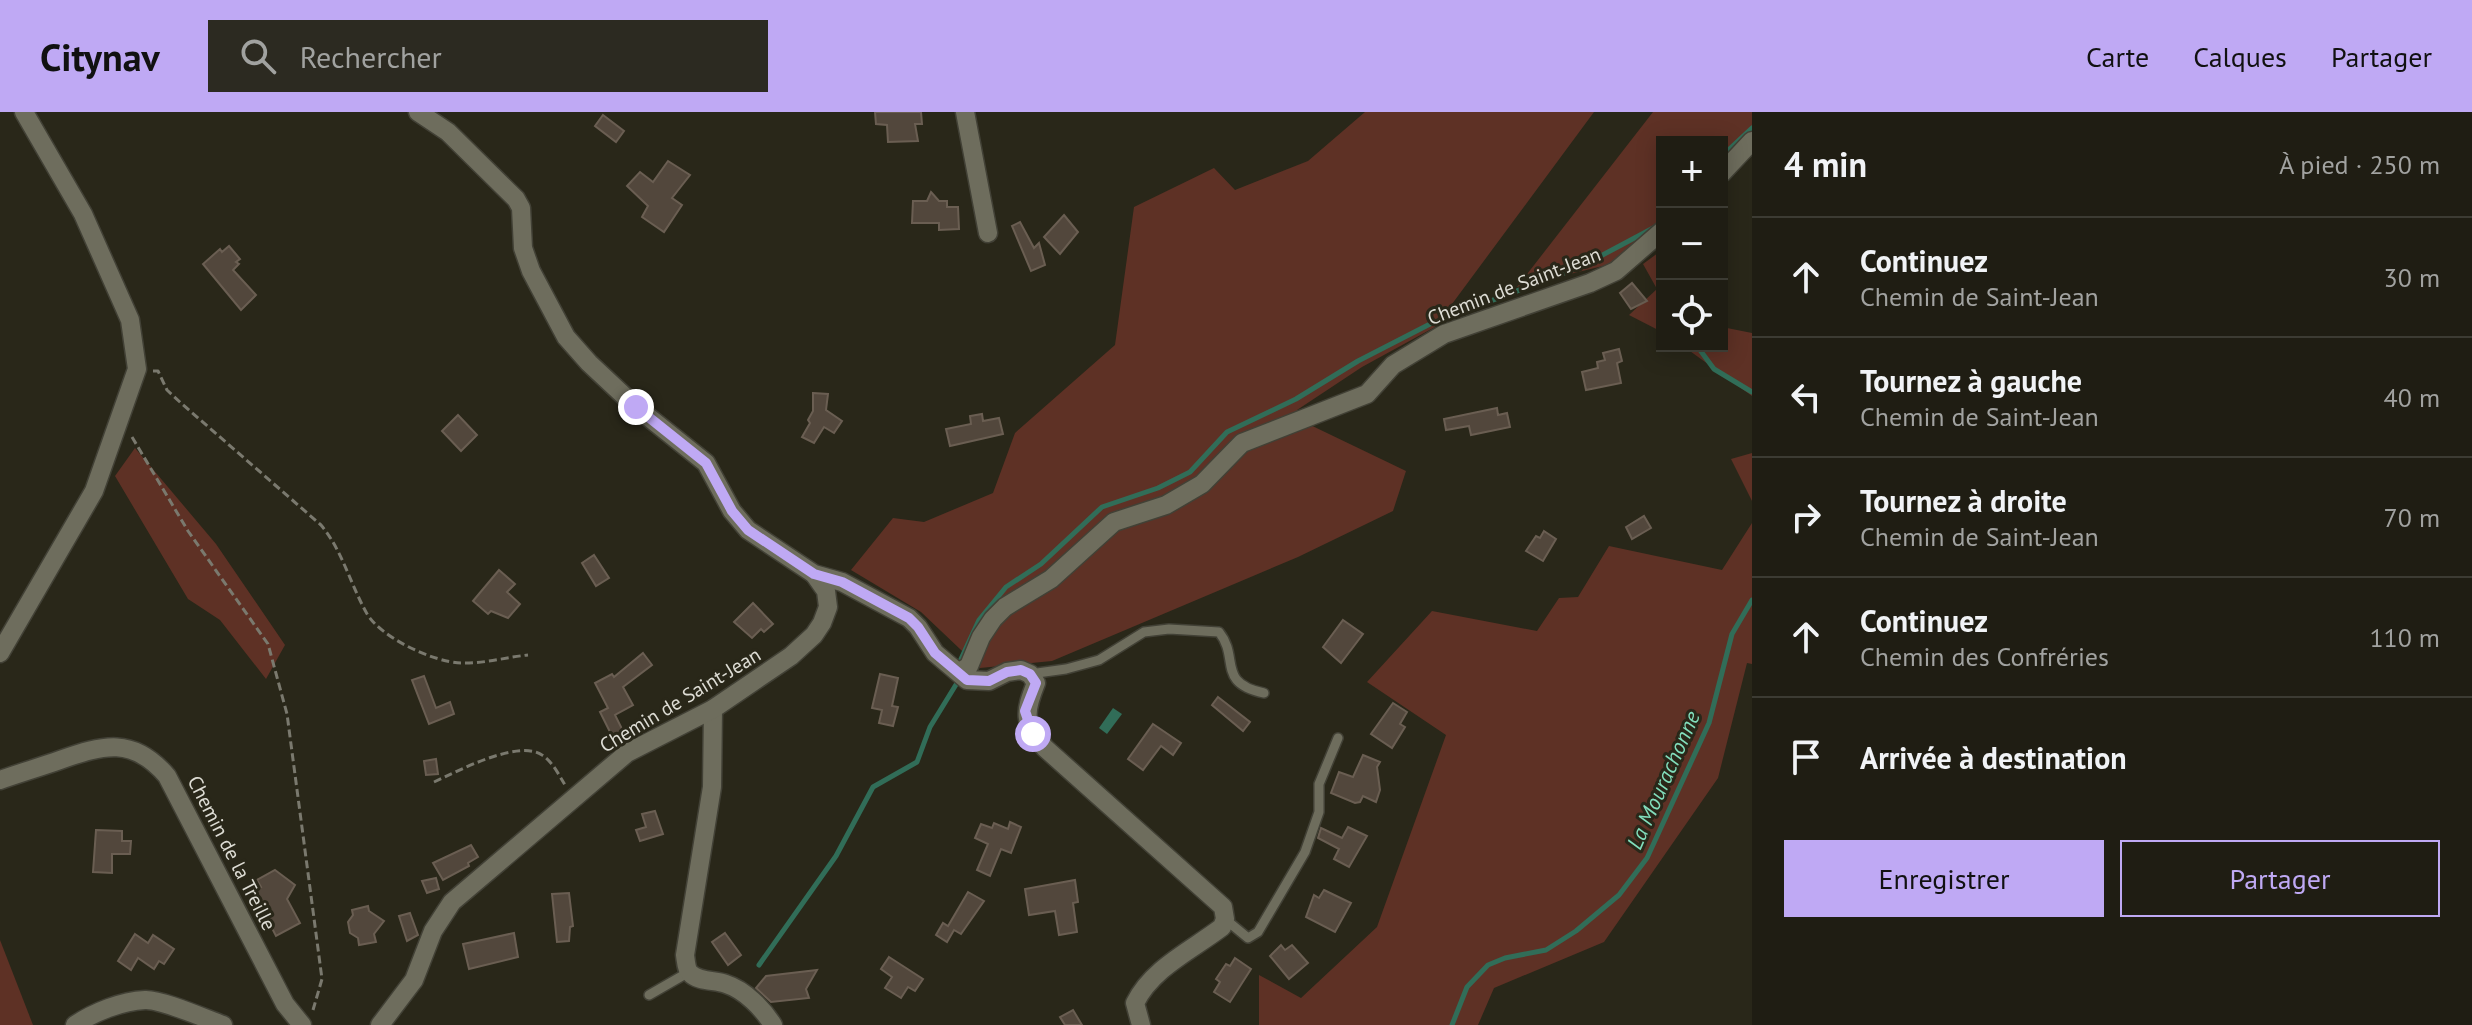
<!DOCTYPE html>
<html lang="fr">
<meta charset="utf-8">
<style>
body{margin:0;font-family:"PT Sans",sans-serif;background:#2c2a21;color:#f1f3f6}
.controls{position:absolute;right:24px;top:24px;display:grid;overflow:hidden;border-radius:0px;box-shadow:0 4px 20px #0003}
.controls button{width:72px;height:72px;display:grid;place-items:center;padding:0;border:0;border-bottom:2px solid #3c3b33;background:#1f1d13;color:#f1f3f6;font:40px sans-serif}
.stop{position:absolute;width:24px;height:24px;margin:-18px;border:6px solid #bfa9f4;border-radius:50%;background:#fff}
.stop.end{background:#bfa9f4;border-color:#fff;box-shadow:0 2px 8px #0008}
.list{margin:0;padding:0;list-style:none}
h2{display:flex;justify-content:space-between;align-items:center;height:104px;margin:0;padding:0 32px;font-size:34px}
h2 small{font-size:26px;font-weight:400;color:#a1a2a0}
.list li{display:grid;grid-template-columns:52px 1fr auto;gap:24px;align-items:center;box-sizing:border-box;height:120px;padding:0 32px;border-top:2px solid #3c3b33}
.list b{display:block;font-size:30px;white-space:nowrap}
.list p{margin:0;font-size:26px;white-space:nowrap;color:#a1a2a0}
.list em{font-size:26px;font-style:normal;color:#a1a2a0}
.actions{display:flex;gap:16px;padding:24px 32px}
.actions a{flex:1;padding:18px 0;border:2px solid #bfa9f4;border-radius:0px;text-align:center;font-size:28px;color:#bfa9f4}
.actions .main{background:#bfa9f4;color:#111}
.icon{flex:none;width:44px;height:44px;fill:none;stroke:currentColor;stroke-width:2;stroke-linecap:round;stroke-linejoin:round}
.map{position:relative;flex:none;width:1752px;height:913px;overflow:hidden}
header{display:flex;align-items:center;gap:48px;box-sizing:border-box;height:112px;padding:0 40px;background:#bfa9f4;color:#111}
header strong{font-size:38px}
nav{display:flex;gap:44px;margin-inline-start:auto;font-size:28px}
.search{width:560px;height:72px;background:#2c2a21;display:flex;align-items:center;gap:20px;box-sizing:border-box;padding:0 28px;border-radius:0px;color:#a1a2a0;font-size:30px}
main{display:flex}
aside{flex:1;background:#1f1d13}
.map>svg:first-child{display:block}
.green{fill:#5e3125}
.water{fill:#316d58}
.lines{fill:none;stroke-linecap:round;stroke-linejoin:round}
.stream{stroke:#316d58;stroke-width:5}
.building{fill:#52473c;stroke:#6a5e52;stroke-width:2}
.lane-casing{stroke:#424136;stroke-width:12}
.street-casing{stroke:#424136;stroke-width:21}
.path{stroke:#7a796e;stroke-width:3;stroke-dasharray:8 4;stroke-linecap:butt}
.lane{stroke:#6e6d5d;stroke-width:9}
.street{stroke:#6e6d5d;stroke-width:18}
.route{stroke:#bfa9f4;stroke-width:10}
.labels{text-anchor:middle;stroke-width:6;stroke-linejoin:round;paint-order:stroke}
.street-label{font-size:20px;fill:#dddcd4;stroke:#292719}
.water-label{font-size:22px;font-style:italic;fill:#82debc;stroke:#292719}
</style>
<header>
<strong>Citynav</strong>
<div class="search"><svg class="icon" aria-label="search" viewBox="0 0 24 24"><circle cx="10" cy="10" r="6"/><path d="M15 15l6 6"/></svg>Rechercher</div>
<nav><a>Carte</a><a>Calques</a><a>Partager</a></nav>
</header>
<main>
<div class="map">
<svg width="1752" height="913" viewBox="0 0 1752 913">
<rect width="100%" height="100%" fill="#292719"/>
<!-- green -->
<g class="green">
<polygon points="1365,0 1594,0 1435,215 1362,255 1297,298 1302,309 1406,359 1393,399 1298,445 1052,549 980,556 921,500 851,458 893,406 924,410 993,381 1015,321 1115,233 1134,95 1214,56 1235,78 1308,49"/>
<polygon points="1653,0 1752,0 1752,24 1722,54 1722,30 1662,30 1662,113 1611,152 1517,175"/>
<polygon points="1662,138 1662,220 1629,203 1657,177 1643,152"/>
<polygon points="1722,215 1752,221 1752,284 1683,234 1722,234"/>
<polygon points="135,336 216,432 285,533 266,567 220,508 188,487 115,364"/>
<polygon points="1752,341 1752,389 1731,347"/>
<polygon points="1752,411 1752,552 1747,551 1718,666 1604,830 1494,876 1478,913 1259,913 1259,863 1301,886 1377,815 1446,623 1367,570 1432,499 1537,519 1559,486 1578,485 1609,434 1722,458"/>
<polygon points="0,828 33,913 0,913"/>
</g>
<!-- water -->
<polygon class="water" points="1113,596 1122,602 1107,622 1099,616"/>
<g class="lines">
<!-- stream -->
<g class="stream">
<polyline points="1722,44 1752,16"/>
<polyline points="1660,130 1662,155"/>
<polyline points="1697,234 1714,257 1752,280"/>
<polyline points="961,547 979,508 1006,475 1041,452 1102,395 1158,376 1190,360 1227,320 1296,287 1358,249 1430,212 1580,155 1657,114 1662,108"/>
<polyline points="759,853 836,744 873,675 917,650 930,615 957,571"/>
<polyline points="1452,913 1467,875 1488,853 1505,846 1546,838 1576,819 1619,783 1647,746 1709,611 1732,522 1752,488"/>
</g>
</g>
<!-- building -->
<g class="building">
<polygon points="875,0 921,0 922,12 915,12 918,29 888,30 887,13 876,12"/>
<polygon points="603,3 624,19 616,30 595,14"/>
<polygon points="668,49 690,63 672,86 682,93 664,120 642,105 648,94 627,74 640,60 653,70"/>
<polygon points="931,80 939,89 947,89 947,95 958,95 959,117 939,118 939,111 912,111 913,89 927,89"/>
<polygon points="1064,103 1078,120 1060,142 1044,125"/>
<polygon points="1020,110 1034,136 1039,131 1045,153 1031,159 1012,114"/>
<polygon points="229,134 240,147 236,150 239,152 233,158 256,183 241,198 203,152 220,137 222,140"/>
<polygon points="1632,171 1647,189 1631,197 1620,181"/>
<polygon points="1619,237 1622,249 1617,251 1621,271 1586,278 1582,260 1598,256 1597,250 1605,248 1603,241"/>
<polygon points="813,281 828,282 826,298 842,309 834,321 824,315 814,331 802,325 810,311 808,308 813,299"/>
<polygon points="1497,296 1498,303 1507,301 1510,315 1471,323 1469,314 1446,318 1444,307"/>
<polygon points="982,302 983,309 999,306 1003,322 950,334 946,317 971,312 970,304"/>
<polygon points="458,303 477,323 461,339 442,319"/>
<polygon points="1644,404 1651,416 1632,427 1626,415"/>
<polygon points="1544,419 1556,427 1543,449 1526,439 1536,424 1540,426"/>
<polygon points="594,443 609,466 596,474 582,451"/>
<polygon points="499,458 515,472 507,480 520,492 508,506 491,499 488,502 473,489"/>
<polygon points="753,491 773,512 764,520 761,517 752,526 734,510"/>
<polygon points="1343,508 1363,522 1341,551 1323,535"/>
<polygon points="643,541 652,553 623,575 633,593 615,603 627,627 617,634 600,600 608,596 595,571 612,562 614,565"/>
<polygon points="880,562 898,566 892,594 898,595 893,614 879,611 882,598 872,596"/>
<polygon points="424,564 436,596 450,590 454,602 429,612 412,568"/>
<polygon points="1218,585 1250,610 1243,619 1212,593"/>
<polygon points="1393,591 1407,600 1400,612 1405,615 1392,636 1371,622"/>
<polygon points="1153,612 1181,631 1173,643 1161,634 1143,658 1128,647"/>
<polygon points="1363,643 1380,650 1377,655 1380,678 1376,690 1363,684 1360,690 1355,691 1331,681 1339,660 1353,665"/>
<polygon points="436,647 438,662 426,663 424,649"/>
<polygon points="655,699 663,722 640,729 636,718 646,715 642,702"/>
<polygon points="1010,710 1021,715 1011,741 1001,737 990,764 977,758 988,732 975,726 981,712 992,716 994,711 1008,717"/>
<polygon points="1348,715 1367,724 1349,755 1334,747 1339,737 1318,726 1321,716 1342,726"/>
<polygon points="96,718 122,719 122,729 131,729 130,742 112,742 112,761 93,760"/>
<polygon points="471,733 478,745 468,751 469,754 443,768 433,751"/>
<polygon points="275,758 295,773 287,787 300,811 276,824 253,779 261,775 257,768"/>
<polygon points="436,766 439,777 427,781 422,769"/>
<polygon points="1075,768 1078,790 1073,791 1077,820 1059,823 1055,799 1029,803 1025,777"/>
<polygon points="1324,778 1351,791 1335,820 1306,805 1314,783 1319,786"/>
<polygon points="968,780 984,789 961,822 954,818 947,830 936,823 943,811 948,814"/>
<polygon points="569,781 573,814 570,815 569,829 557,830 552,782"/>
<polygon points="368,794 369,799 384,809 374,822 376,830 359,833 358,826 350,821 348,810 353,803 352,798"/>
<polygon points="410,801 418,823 407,829 399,804"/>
<polygon points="514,821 518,845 469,857 463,832"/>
<polygon points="725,821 741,843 728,853 712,830"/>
<polygon points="135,822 148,831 153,823 174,837 164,852 159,849 154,857 138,846 131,858 118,849"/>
<polygon points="1281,833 1285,838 1292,833 1308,851 1289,867 1270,844"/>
<polygon points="889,845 923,867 915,879 908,875 901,886 885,876 892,865 881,857"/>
<polygon points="1235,846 1251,857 1230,890 1214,880 1220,870 1216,867 1226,852 1230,854"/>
<polygon points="817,858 806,877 809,886 771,890 756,876 766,864"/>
<polygon points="1073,898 1082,913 1065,913 1060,905"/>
</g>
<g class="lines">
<!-- lane casing -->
<g class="lane-casing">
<g id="lane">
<path d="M 1030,562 L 1066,557 L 1099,548 L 1144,520 L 1169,517 L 1219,520 C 1240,546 1216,571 1264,581"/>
<polyline points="1225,807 1248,826 1258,820 1305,740 1319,700 1319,672 1338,626"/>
<polyline points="649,883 689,860"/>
</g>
</g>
<!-- street casing -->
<g class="street-casing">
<g id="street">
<path d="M 418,0 L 448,20 L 516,87 L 521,96 L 523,136 L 531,159 L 566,225 L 589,251 L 636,295 L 706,351 L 732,399 L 748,418 L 814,462 L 842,470 L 909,506 L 918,515 L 935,541 L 967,568 L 989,569 L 1007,560 L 1021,558 L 1030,562 L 1036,571 C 1024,601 1023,610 1045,636 L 1223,795 L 1225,807 L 1222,815 C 1192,838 1152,856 1135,891 L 1141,913"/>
<polyline points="965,0 988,121"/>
<polyline points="1722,61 1752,29"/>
<polyline points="0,541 94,379 137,257 130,208 83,102 24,0"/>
<polyline points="960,560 969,554 981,525 993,507 1005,495 1051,467 1114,410 1166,393 1202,372 1242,331 1367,282 1393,253 1444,222 1590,171 1616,159 1662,119"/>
<path d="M 713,597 L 712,675 L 685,843 C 686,849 686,857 690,861 C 698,870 716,868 726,872 C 745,878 763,897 773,913"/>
<path d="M 0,668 C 20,661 40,655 60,648 C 103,633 133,624 167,664 L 285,892 L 302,913"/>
<path d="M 75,913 C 94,900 122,889 145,888 C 161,887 206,907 223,913"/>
<polyline points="380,913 414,868 433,819 452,790 627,641 713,597 791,544 814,523 822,511 828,495 826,479 814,462"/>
</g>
</g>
<!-- path -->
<g class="path">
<path d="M 153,259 L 158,259 L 167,278 L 182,292 L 321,413 C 342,438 350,471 366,500 C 379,525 433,550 461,551 C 483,552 507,545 528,543"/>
<polyline points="132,325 188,419 268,532 287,602 322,867 313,898"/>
<path d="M 434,670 C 458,659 518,627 542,643 C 552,649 559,663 565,673"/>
</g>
<!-- lane -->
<use href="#lane" class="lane"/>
<!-- street -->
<use href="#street" class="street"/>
</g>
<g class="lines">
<!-- route -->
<polyline class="route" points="636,295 706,351 732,399 748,418 814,462 842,470 909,506 918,515 935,541 967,568 989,569 1007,560 1021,558 1030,562 1036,571 1025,599 1033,622"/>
</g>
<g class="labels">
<!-- street labels -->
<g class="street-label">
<text transform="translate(1514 174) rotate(-21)" y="7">Chemin de Saint-Jean</text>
<text transform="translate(680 588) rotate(-31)" y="7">Chemin de Saint-Jean</text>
<text transform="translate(232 741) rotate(63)" y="7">Chemin de la Treille</text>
</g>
<!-- water labels -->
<g class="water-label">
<text transform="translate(1663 668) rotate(-66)" y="8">La Mourachonne</text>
</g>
</g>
</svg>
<div class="controls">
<button>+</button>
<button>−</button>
<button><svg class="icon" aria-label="locate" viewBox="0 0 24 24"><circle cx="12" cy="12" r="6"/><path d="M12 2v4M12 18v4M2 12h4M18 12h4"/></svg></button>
</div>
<div class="stop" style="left:1033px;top:622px"></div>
<div class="stop end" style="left:636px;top:295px"></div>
</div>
<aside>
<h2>4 min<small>À pied · 250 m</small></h2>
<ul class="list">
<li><svg class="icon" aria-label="ahead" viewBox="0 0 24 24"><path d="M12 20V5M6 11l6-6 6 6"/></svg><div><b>Continuez</b><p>Chemin de Saint-Jean</p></div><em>30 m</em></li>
<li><svg class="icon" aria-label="left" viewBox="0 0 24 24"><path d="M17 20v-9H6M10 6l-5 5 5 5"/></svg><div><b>Tournez à gauche</b><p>Chemin de Saint-Jean</p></div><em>40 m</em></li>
<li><svg class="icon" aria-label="right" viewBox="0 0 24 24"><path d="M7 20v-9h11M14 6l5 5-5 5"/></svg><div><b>Tournez à droite</b><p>Chemin de Saint-Jean</p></div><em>70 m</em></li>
<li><svg class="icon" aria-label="ahead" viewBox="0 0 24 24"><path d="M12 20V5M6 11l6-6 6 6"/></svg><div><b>Continuez</b><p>Chemin des Confréries</p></div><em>110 m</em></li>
<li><svg class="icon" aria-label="arrive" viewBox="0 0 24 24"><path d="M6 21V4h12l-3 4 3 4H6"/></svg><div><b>Arrivée à destination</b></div></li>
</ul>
<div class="actions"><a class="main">Enregistrer</a><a>Partager</a></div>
</aside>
</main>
